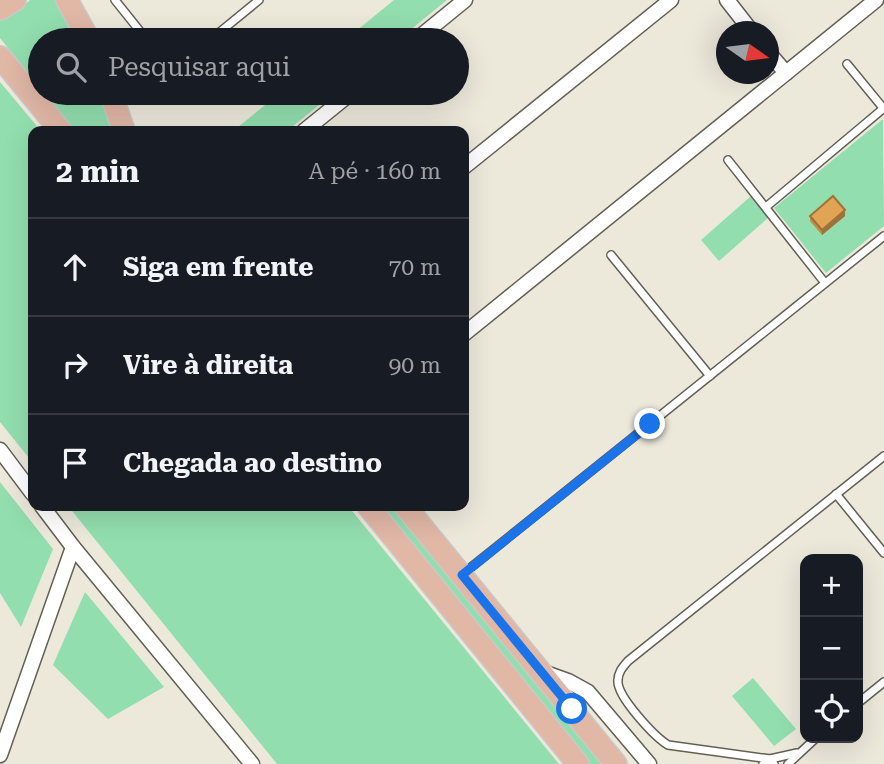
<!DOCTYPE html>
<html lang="pt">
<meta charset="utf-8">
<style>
body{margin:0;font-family:"Roboto Serif",serif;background:#242831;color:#f1f3f6}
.controls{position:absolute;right:21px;bottom:21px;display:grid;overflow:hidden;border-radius:14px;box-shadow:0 7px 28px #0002}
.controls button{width:63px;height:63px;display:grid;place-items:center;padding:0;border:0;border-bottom:2px solid #363941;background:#171b24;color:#f1f3f6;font:35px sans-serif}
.compass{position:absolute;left:716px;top:21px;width:63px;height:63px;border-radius:50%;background:#171b24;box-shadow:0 7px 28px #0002;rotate:104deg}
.stop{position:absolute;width:21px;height:21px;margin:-16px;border:5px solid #1a73e8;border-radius:50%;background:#fff}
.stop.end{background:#1a73e8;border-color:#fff;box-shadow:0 2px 7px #0008}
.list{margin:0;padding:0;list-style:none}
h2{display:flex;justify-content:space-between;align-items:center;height:91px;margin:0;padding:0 28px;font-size:30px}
h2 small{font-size:23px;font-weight:400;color:#9ea1a6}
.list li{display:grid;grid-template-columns:46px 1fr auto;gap:21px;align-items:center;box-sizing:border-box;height:98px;padding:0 28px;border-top:2px solid #363941}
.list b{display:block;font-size:26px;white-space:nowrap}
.list em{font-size:23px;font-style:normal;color:#9ea1a6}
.icon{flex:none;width:38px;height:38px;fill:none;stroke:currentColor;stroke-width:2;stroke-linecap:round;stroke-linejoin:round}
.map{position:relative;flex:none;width:884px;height:764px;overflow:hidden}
.search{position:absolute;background:#171b24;box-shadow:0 7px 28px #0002;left:28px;top:28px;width:441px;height:77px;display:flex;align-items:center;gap:18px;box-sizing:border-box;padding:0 24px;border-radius:38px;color:#9ea1a6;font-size:26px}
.panel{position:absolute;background:#171b24;box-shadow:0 7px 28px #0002;left:28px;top:126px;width:441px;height:385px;border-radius:14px}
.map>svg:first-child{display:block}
.green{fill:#92deae}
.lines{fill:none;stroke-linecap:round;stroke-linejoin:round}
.service-casing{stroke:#625f53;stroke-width:10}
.minor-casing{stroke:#625f53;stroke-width:17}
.primary-casing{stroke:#cac9c8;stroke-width:24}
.service{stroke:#fff;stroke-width:7}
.minor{stroke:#fff;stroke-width:14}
.primary{stroke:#e1b7a6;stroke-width:21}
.wall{fill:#c28d48}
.shaded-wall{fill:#9e733b}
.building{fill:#e1a454;stroke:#9e733b;stroke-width:2}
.route{stroke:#1a73e8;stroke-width:9}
</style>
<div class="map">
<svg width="884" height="764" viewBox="0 0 884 764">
<rect width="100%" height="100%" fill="#ece9db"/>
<!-- green -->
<g class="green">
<polygon points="30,0 56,0 78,40 40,40 40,88 0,38 0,18 16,13"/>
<polygon points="394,0 447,0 398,40 345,40"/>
<polygon points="0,82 41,131 33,131 33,463 0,422"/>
<polygon points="44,93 100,93 111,131 75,131"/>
<polygon points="280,93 334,93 287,131 233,131"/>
<polygon points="883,119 884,226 826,273 774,208"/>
<polygon points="751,196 769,217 719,261 701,240"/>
<polygon points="0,482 53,549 21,627 0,593"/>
<polygon points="68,506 348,506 559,764 277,764"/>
<polygon points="379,506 392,506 601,764 590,764"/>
<polygon points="85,592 164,687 108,719 53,665"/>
<polygon points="753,678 796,729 774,746 732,696"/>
</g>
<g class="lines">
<!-- service casing -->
<g class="service-casing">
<g id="service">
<polyline points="115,0 147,40"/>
<polyline points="210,40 259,0"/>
<polyline points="847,64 884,109"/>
<polyline points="728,160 825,283"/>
<polyline points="766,207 884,108"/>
<polyline points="611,255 710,376"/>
<polyline points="836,494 884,553"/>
<polyline points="464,573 884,236"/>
<polyline points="858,703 884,682"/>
<polyline points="763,764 770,759 797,753"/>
<path d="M 774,764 L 770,759 L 668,745 C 655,737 616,696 618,680 C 618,672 623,667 628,661 L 884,456"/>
<polyline points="788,764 816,738"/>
</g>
</g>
<!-- minor casing -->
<g class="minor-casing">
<g id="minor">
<polyline points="727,0 752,32"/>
<polyline points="416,40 465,0"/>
<polyline points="768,52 786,73"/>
<polyline points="304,131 351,93"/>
<polyline points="464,167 671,0"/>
<polyline points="464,334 876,0"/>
<polyline points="0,450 33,494"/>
<polyline points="42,506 73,547 252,764"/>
<polyline points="543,672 568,681 588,692 649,764"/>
<polyline points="0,755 73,547"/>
</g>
</g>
<!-- primary casing -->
<g class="primary-casing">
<g id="primary">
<polyline points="67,0 89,40"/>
<polyline points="0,9 15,0"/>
<polyline points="0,57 61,131"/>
<polyline points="111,93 124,131"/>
<polyline points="368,506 578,764"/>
<polyline points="405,506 616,764"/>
</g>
</g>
<!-- service -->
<use href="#service" class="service"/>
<!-- minor -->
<use href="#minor" class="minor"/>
<!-- primary -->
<use href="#primary" class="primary"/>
</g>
<!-- wall -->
<polygon class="wall" points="810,216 845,216 822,235 810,221"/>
<!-- shaded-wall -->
<polygon class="shaded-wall" points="845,210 845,216 822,235 822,230"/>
<!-- building -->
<polygon class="building" points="833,196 845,210 822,230 810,216"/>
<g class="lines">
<!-- route -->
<polyline class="route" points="572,709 462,575 650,424"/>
</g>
</svg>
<div class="controls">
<button>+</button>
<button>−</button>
<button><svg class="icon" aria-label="locate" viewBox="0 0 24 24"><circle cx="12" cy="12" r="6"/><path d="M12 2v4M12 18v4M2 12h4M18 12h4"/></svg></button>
</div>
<svg class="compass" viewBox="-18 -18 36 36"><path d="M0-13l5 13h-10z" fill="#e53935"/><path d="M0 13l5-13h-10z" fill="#9ea1a6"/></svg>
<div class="stop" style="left:572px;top:709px"></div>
<div class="stop end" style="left:650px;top:424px"></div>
<div class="search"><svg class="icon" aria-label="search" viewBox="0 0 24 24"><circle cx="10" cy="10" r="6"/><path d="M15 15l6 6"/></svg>Pesquisar aqui</div>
<section class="panel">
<h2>2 min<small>A pé · 160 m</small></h2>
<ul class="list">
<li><svg class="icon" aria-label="ahead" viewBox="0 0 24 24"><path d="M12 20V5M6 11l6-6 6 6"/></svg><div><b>Siga em frente</b></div><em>70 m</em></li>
<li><svg class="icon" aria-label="right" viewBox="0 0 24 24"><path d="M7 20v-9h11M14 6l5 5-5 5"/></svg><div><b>Vire à direita</b></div><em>90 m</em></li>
<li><svg class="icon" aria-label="arrive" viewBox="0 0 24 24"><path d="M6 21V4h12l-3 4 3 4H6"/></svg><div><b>Chegada ao destino</b></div></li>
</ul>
</section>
</div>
